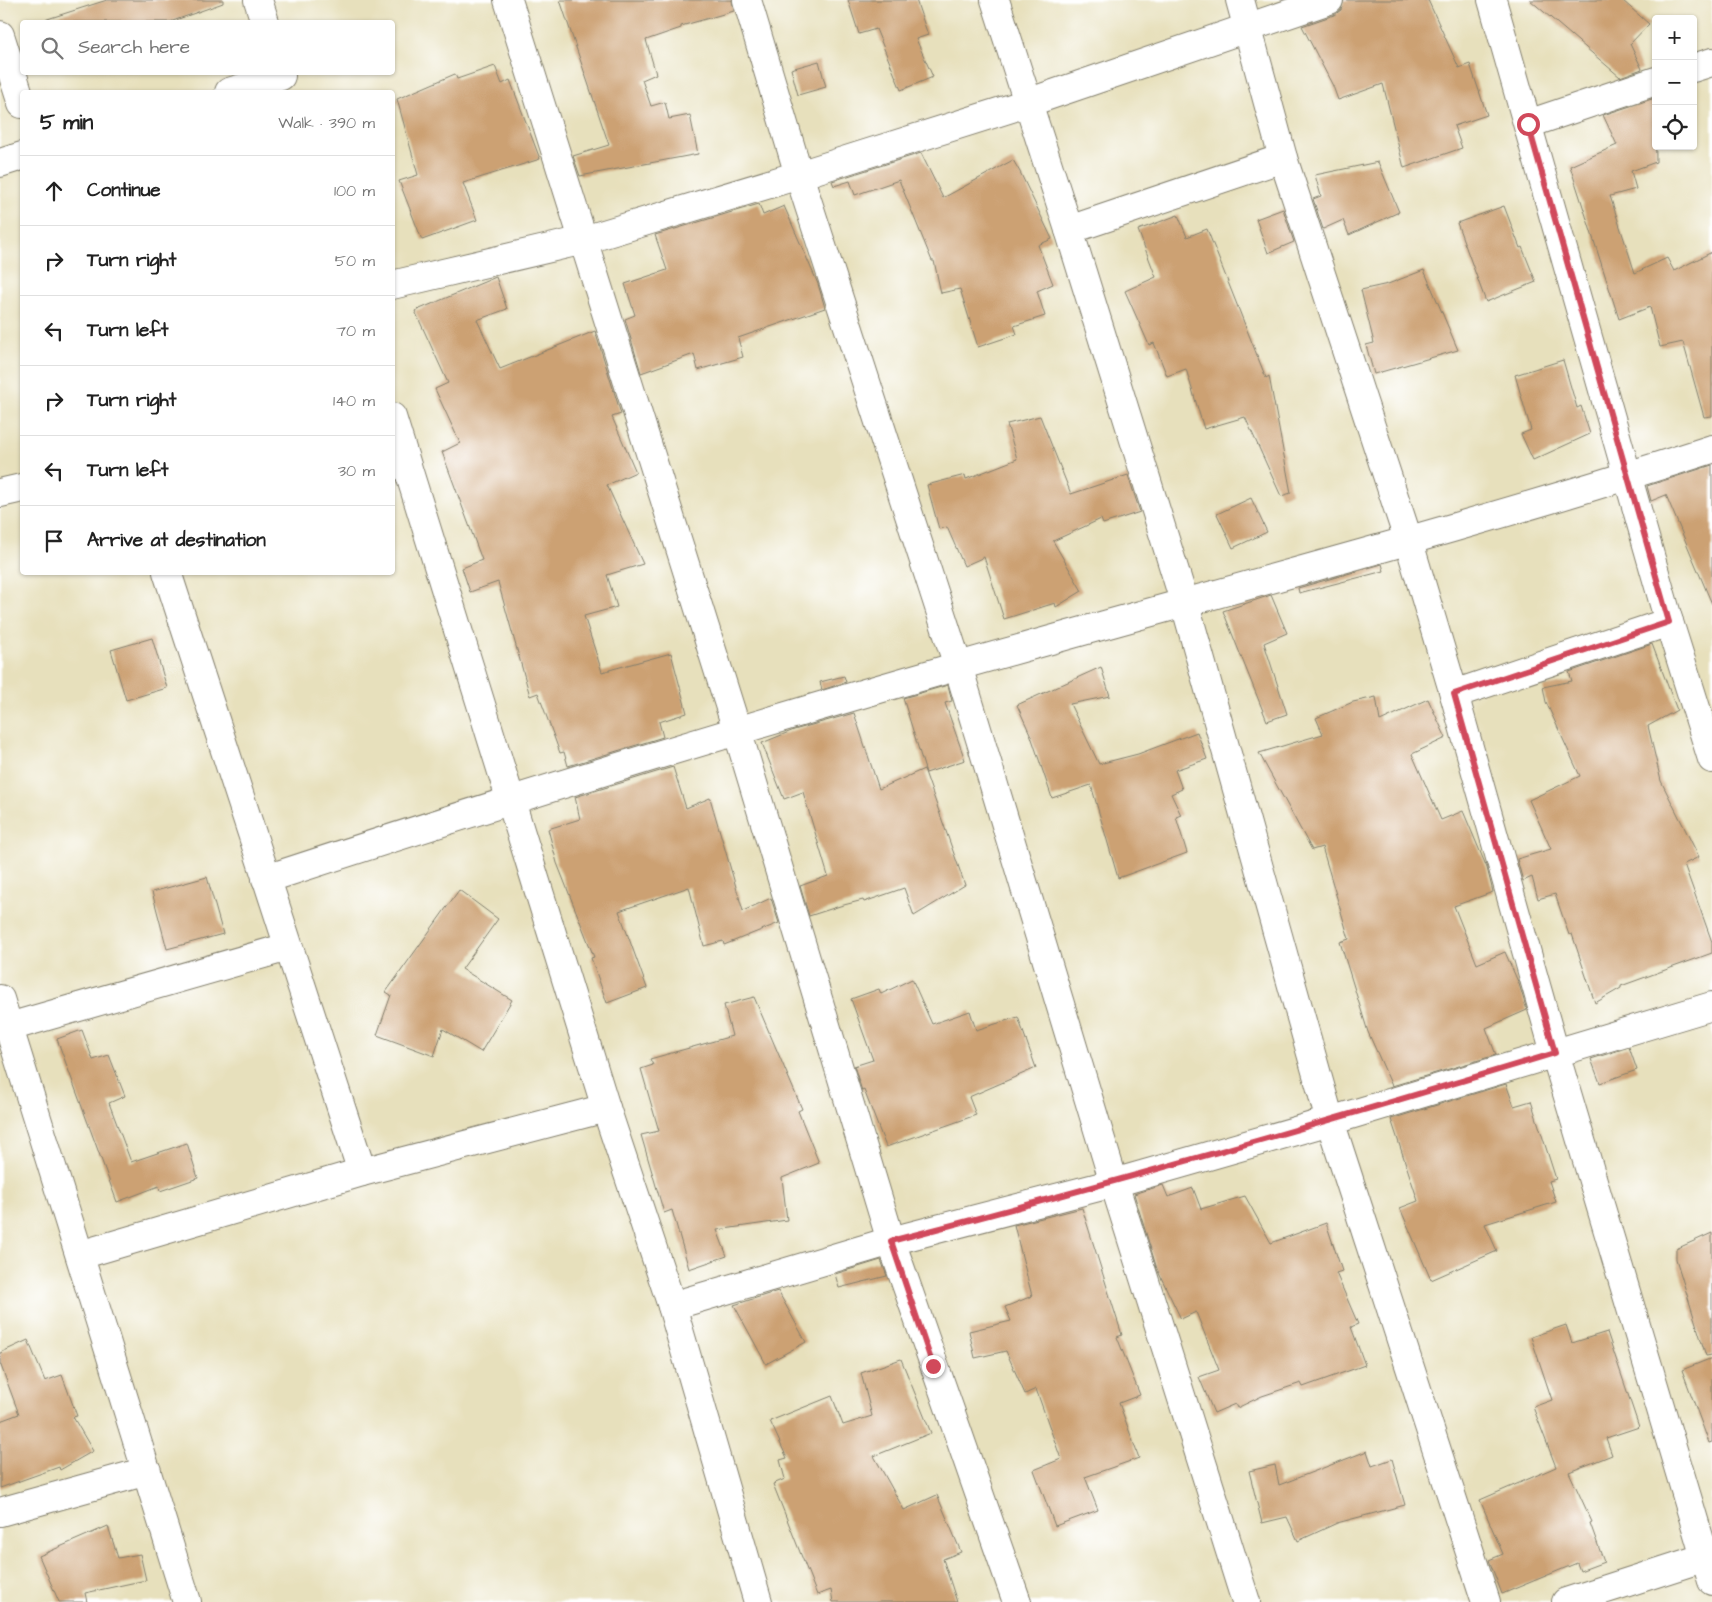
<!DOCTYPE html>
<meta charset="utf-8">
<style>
body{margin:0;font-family:"Architects Daughter",sans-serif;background:#f6f6f6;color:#222}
.controls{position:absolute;right:15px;top:15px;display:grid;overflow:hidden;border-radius:5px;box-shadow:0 1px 4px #0004}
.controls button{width:45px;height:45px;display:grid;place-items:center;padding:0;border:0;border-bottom:1px solid #e0e0e0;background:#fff;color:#222;font:25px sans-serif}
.stop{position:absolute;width:15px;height:15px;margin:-11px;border:4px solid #d1495b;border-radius:50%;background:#fff}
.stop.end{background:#d1495b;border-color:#fff;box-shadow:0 1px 5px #0008}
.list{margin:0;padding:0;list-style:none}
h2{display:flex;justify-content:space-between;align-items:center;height:65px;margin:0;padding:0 20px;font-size:21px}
h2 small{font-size:16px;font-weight:400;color:#767676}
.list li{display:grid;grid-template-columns:32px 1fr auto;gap:15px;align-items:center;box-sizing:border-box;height:70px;padding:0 20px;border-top:1px solid #e0e0e0}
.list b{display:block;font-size:19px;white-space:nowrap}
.list em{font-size:16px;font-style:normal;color:#767676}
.icon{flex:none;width:28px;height:28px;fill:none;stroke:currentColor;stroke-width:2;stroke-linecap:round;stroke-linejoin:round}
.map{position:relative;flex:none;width:1712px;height:1602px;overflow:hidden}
.search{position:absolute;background:#fff;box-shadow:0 1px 4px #0004;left:20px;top:20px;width:375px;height:55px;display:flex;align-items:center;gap:12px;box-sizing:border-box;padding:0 18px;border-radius:5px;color:#767676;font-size:19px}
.panel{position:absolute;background:#fff;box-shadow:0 1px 4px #0004;left:20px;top:90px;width:375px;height:485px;border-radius:5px}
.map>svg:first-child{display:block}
.building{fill:#cca173}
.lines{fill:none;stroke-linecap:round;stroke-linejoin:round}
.minor-casing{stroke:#827e6c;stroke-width:30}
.minor{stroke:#fff;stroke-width:28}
.route{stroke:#d1495b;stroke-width:6}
</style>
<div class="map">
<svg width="1712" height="1602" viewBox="0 0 1712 1602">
<rect width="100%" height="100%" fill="#fff"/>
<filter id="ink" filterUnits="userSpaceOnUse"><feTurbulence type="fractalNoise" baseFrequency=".02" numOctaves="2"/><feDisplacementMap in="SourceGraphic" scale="10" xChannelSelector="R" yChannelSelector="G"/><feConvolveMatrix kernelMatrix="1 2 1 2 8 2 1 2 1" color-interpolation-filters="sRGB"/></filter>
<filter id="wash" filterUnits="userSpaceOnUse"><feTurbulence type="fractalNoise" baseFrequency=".0096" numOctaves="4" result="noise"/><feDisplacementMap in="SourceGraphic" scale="20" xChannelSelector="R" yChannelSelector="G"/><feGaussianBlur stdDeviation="1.12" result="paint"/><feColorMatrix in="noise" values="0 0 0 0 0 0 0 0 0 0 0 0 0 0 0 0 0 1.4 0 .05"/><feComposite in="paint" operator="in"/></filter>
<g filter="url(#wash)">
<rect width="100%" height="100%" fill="#e7e0bc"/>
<g id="blocks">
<!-- building -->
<g class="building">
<polygon points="107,0 223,0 223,3 170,22 38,22"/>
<polygon points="560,0 732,0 734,11 681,26 681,28 646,40 656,74 642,80 651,106 665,102 669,119 690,115 698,154 580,176 573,156 609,145"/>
<polygon points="848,0 916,0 928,35 916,39 933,77 901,90 876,29 859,34"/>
<polygon points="1344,0 1428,0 1459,68 1470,64 1487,115 1454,126 1462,148 1404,168 1383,84 1338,100 1333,86 1302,26 1334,15 1341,10"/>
<polygon points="1530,0 1622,0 1649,24 1630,44 1642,69 1620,77"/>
<polygon points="819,61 826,87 798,95 791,69"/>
<polygon points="495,66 502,84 510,80 540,159 463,183 477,220 422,240 399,181 418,175 397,99 455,74 457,79"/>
<polygon points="1655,98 1656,162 1631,171 1636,189 1610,196 1635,273 1667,258 1674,271 1712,252 1712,416 1704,417 1683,342 1660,347 1650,307 1619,319 1570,166 1617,145 1603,115"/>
<polygon points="921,153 943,198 1013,160 1020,172 1052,239 1038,245 1053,284 1037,291 1045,316 1014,326 1017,334 978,347 960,289 941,293 934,261 932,261 899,180 855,195 850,181 834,186 832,181"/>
<polygon points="1378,162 1399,212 1349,235 1343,220 1323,229 1313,199 1321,196 1315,175"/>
<polygon points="759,204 763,215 784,206 818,284 825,308 738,338 743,357 698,370 694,354 641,373 625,319 635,315 625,284 667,270 655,235"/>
<polygon points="1504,206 1520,248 1522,247 1536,282 1486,302 1457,223"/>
<polygon points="1283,209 1294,242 1268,253 1256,219"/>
<polygon points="1178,215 1187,237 1207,229 1266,378 1269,376 1291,493 1281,496 1245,417 1204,429 1186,369 1167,376 1154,343 1149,345 1125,291 1156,277 1138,230"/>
<polygon points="1424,270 1458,350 1374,374 1366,345 1374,343 1361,290 1388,284"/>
<polygon points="496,277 507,309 477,320 500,369 595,331 621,414 612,417 636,472 607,485 643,564 607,575 617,607 584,616 602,672 671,653 687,713 659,722 663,737 568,766 564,752 560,753 538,693 530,696 498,582 470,592 462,568 482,560 442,452 460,443 435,389 448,383 415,311"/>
<polygon points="1563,360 1577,408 1581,406 1590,434 1533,460 1521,434 1531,430 1515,375"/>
<polygon points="1040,416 1071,494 1128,475 1140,512 1103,524 1101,519 1053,541 1082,591 1056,607 1055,603 1004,619 984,557 964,566 947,527 939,529 927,485 965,475 966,479 1017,459 1007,424"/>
<polygon points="1712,465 1712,604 1666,495 1651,501 1647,486"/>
<polygon points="1251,498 1267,532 1233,548 1217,514"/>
<polygon points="1382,564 1384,571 1299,593 1298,588"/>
<polygon points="1271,595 1287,633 1264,643 1287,714 1267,721 1223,611"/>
<polygon points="152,638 167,688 126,700 111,650"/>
<polygon points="1652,644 1677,710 1648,726 1661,781 1699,857 1684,864 1712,942 1712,953 1621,986 1621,988 1595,1003 1572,934 1569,935 1555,894 1538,899 1532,877 1523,881 1517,859 1551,849 1529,800 1580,776 1546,702 1543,687 1572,681 1569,672"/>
<polygon points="1101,667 1110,696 1070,704 1099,764 1138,754 1197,732 1207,759 1175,770 1182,789 1171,794 1181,815 1176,817 1187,853 1118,878 1091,785 1052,798 1031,736 1017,705"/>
<polygon points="844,676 846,682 822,690 820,682"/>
<polygon points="948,685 952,701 945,703 965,760 926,773 903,698"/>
<polygon points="1376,697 1380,721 1428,699 1446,738 1412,754 1441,820 1463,811 1487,868 1493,892 1454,906 1477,964 1505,952 1519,984 1527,1010 1486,1028 1496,1055 1392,1086 1368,1032 1340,942 1349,939 1322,847 1312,850 1259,753 1323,734 1316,718 1353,702"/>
<polygon points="854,713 879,789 924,769 965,885 914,916 904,888 864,902 863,900 840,906 809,916 800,886 828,876 803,792 784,799 762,743 794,730"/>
<polygon points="673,767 686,808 710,798 743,911 771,898 779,923 724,945 723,941 704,946 689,887 619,911 647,988 607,1003 591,958 594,957 557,863 548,829 580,819 575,797"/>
<polygon points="207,877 223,934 167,949 152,892"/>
<polygon points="459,890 498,919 462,969 512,1000 481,1052 443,1029 434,1056 377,1035 391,995 386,992"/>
<polygon points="912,979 932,1024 970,1011 976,1030 1018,1017 1036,1068 969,1097 976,1115 886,1147 864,1090 862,1091 854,1066 873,1060 851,999 879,989 881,994"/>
<polygon points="754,997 802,1109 798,1111 819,1163 782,1178 787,1220 717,1230 727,1256 689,1269 672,1210 664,1213 641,1135 659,1131 641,1069 653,1065 650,1059 732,1036 724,1005"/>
<polygon points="82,1030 93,1060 109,1055 125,1096 109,1103 131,1162 187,1143 198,1178 160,1191 159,1186 117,1202 57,1039"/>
<polygon points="1629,1047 1637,1070 1600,1083 1591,1059"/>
<polygon points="1506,1084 1514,1106 1531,1101 1556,1179 1549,1181 1556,1202 1485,1224 1497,1251 1431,1280 1400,1208 1418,1201 1391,1119"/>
<polygon points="1163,1185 1168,1197 1193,1188 1201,1209 1245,1196 1271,1243 1326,1223 1342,1271 1336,1273 1358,1324 1351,1327 1365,1365 1303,1387 1301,1383 1262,1396 1237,1408 1235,1404 1214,1413 1199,1377 1219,1370 1196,1312 1181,1319 1157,1269 1134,1194"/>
<polygon points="1082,1208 1122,1335 1117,1337 1140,1395 1119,1403 1139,1458 1085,1477 1098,1510 1055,1526 1034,1470 1061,1459 1036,1389 1025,1394 1006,1351 975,1358 969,1331 1011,1321 1005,1307 1032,1296 1014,1225"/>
<polygon points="1712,1233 1712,1355 1706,1356 1676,1259 1676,1249"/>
<polygon points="881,1260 887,1276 839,1288 835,1274"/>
<polygon points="778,1291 806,1342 766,1364 734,1305"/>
<polygon points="1566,1325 1572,1343 1607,1332 1639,1427 1606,1438 1612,1455 1569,1472 1592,1522 1590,1523 1604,1562 1580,1571 1577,1563 1502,1594 1489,1560 1503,1554 1480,1500 1556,1467 1533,1407 1552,1400 1531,1337"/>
<polygon points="28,1340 45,1381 62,1375 77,1416 73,1417 93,1451 60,1470 59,1467 0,1488 0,1421 19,1414 0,1363 0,1353"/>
<polygon points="1712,1358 1712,1442 1709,1443 1682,1370"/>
<polygon points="901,1359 931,1433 874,1456 904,1510 937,1495 961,1552 943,1559 957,1602 833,1602 831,1590 817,1595 773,1484 785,1479 780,1460 787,1458 770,1421 832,1396 843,1425 872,1416 861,1373"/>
<polygon points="1367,1451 1372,1466 1392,1459 1405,1505 1337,1523 1298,1541 1287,1517 1262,1523 1249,1471 1275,1465 1279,1485"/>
<polygon points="108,1526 118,1558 140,1554 146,1580 85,1593 87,1602 59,1602 39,1556"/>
</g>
</g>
</g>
<g filter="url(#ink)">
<use href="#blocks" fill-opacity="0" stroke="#827e6c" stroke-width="1"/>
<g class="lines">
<!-- minor casing -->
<g class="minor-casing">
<g id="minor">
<polyline points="258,0 265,22"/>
<polyline points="508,0 737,730 891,1241 1017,1602"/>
<polyline points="747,0 799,175 958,666 1114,1183 1246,1602"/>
<polyline points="995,0 1069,230 1185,604 1330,1121 1486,1602"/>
<polyline points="1240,0 1283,158 1408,539 1454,694 1555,1053 1712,1581"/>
<polyline points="1492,0 1669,622 1712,759"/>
<polyline points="0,35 22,104"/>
<polyline points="1693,68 1712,62"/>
<polyline points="229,92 281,76"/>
<polyline points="1528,124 1656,81"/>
<polyline points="0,163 22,156"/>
<polyline points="1069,230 1283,158"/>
<polyline points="392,285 584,240 799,175 1027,103 1329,0"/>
<polyline points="392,417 606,1108 672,1306 758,1602"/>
<polyline points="0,493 22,488"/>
<polyline points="167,572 362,1172"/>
<polyline points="1454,694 1669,622"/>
<path d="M 266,879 C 495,804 724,733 955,667 C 1207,595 1462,530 1712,449"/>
<polyline points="0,999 187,1602"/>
<polyline points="9,1027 288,947"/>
<polyline points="80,1255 362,1172 606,1108"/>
<polyline points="672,1306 891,1241 1114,1183 1330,1121 1712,1006"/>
<polyline points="0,1512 147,1471"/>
<polyline points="1566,1602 1712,1555"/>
</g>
</g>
<!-- minor -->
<use href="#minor" class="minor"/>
</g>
</g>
<g class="lines" filter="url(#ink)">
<!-- route -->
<path class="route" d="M 933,1366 L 891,1241 C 1114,1183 1335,1120 1555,1053 L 1454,694 L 1669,622 L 1528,124"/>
</g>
</svg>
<div class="controls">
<button>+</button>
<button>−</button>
<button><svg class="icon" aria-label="locate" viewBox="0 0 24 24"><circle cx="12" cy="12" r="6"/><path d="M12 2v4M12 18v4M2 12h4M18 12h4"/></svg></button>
</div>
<div class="stop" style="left:1528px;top:124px"></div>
<div class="stop end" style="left:933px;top:1366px"></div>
<div class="search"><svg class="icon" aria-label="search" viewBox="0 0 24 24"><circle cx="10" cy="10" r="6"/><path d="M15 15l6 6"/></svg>Search here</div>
<section class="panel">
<h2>5 min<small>Walk · 390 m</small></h2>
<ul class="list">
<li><svg class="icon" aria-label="ahead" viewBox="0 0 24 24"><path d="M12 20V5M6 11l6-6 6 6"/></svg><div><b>Continue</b></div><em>100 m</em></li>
<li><svg class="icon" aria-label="right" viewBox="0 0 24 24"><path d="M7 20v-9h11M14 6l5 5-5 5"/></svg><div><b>Turn right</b></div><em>50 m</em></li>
<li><svg class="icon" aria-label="left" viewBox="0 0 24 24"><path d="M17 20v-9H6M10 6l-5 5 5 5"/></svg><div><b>Turn left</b></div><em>70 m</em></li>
<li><svg class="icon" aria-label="right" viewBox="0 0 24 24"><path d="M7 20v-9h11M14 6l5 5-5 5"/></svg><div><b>Turn right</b></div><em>140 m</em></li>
<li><svg class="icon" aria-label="left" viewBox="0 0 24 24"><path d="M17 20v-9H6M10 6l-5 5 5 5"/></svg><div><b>Turn left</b></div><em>30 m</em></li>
<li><svg class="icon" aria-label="arrive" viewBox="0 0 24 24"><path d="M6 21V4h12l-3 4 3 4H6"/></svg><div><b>Arrive at destination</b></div></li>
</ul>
</section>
</div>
